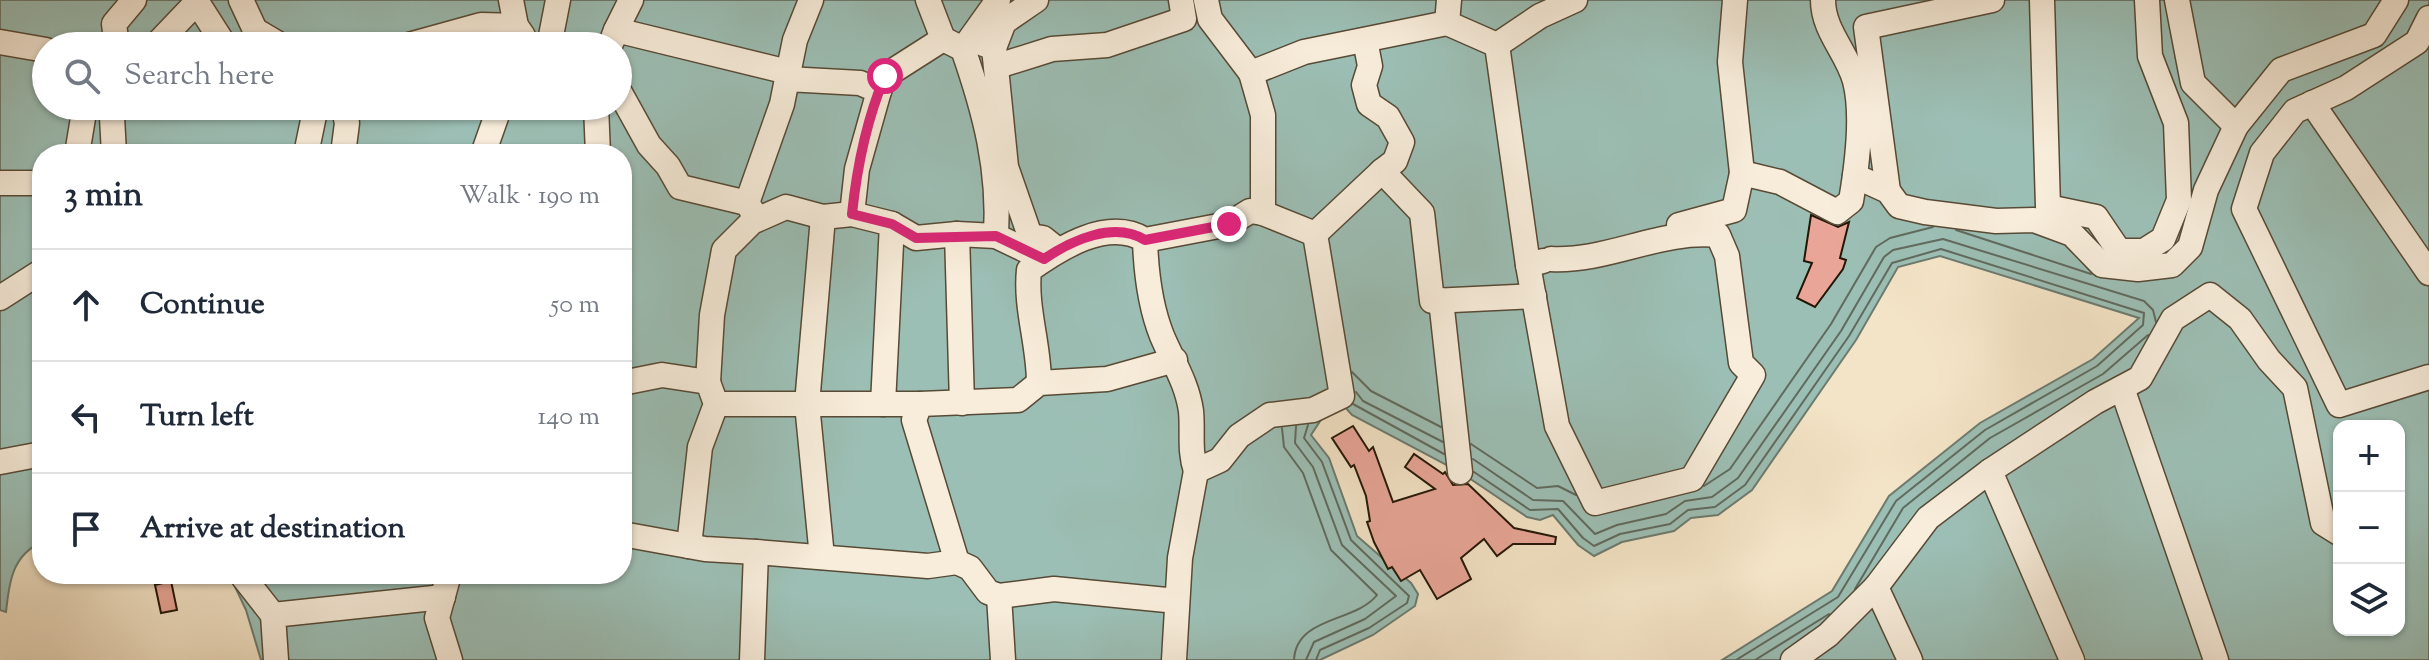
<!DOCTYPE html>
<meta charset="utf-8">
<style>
body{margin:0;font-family:"Sorts Mill Goudy",serif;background:#f2f2f3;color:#1f2937}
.controls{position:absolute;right:24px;bottom:24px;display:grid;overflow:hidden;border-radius:16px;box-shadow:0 2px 6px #0004}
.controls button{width:72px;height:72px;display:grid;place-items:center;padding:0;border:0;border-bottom:2px solid #e0e1e3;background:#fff;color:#1f2937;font:40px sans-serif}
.stop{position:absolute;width:24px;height:24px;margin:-18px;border:6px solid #db2777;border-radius:50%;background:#fff}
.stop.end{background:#db2777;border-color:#fff;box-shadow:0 2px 8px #0008}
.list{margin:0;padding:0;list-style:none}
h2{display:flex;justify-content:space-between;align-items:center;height:104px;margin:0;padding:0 32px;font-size:34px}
h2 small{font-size:26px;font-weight:400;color:#747a83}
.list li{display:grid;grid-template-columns:52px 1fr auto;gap:24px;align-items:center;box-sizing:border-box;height:112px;padding:0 32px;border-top:2px solid #e0e1e3}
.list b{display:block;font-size:30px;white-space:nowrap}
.list em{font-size:26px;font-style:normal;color:#747a83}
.icon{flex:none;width:44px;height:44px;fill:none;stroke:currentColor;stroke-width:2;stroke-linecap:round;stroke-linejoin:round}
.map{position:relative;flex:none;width:2429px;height:660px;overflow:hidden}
.search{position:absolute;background:#fff;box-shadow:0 2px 6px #0004;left:32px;top:32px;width:600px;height:88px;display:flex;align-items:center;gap:20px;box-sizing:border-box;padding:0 28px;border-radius:44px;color:#747a83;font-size:30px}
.panel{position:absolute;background:#fff;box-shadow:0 2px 6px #0004;left:32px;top:144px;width:600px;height:440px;border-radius:32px}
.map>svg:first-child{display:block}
.water{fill:#9cbfb5;stroke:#6c7b6f;stroke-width:2;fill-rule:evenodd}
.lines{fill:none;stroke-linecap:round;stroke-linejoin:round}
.shore{stroke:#606a5e;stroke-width:2}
.building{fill:#e9a698;stroke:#231606;stroke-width:2}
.minor-casing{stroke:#574a36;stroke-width:27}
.minor{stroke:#f8eddb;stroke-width:24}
.route{stroke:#db2777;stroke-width:10}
</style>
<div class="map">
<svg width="2429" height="660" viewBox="0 0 2429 660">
<rect width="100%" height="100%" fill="#f4e4c7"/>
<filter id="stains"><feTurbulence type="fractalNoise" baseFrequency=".0025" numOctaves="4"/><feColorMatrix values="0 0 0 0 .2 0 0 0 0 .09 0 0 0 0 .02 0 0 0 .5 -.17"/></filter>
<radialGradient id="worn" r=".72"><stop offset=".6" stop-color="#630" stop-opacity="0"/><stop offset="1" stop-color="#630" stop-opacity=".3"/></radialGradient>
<!-- water -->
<path class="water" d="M 0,0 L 2429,0 L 2429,660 L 1722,660 L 1832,591 L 1889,496 L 1980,423 L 2093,359 L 2139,318 L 1940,256 L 1898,267 L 1856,340 L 1752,490 L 1718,515 L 1691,518 L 1674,531 L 1622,542 L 1594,556 L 1578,545 L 1553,515 L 1540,520 L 1527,517 L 1460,472 L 1352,415 L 1336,397 L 1311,435 L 1329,458 L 1357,536 L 1411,583 L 1418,594 L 1415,606 L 1373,635 L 1320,660 L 261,660 L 246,610 L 229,574 L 622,574 L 622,154 L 42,154 L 42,542 C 12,555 9,583 6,612 L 0,610 ZM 46,46 L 618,46 L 618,106 L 46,106 ZM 2339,426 L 2399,426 L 2399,630 L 2339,630 Z"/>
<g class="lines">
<!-- shore -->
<g class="shore">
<polyline points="1956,230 2091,274"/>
<polyline points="1352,372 1371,391 1441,427"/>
<polyline points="1356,392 1363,401 1443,442"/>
<polyline points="1353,404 1444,454"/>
<polyline points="1308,425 1304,438 1322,462 1351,540 1409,596 1407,603 1369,628 1320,650 1316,660"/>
<polyline points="1296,426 1295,443 1313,467 1342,545 1396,596 1365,619 1314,642 1306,660"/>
<path d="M 1282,428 L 1284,447 L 1303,473 L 1331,550 L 1377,595 C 1355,623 1296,616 1294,660"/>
<polyline points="1471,444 1537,488 1558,486 1576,495"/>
<polyline points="1473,459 1533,500 1563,501 1595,534 1617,525 1666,514 1685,501 1712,497 1738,478 1841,331 1884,257 1893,250 1943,239 2144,301 2153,310 2156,322"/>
<polyline points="1474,472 1530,510 1558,509 1583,538 1594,546 1620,534 1670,524 1688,510 1715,507 1745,485 1849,336 1892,263 1941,249 2144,313 2143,325 2097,366 1985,430 1896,501 1838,597 1736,660"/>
<polyline points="1704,486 1730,469 1831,324 1876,247 1890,238 1933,227"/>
<polyline points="1855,589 1903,508 1990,438 2103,374 2148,335"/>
<polyline points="1755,660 1829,614"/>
</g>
</g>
<!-- building -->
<g class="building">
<polygon points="1811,215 1838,227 1849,222 1840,258 1846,260 1843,269 1815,307 1797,298 1812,263 1804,261"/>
<polygon points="1353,426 1369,451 1373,447 1393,502 1435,489 1405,467 1414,454 1443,474 1445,472 1453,485 1468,484 1514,528 1556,537 1555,544 1513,544 1497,556 1484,539 1461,558 1471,579 1437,599 1420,570 1401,581 1392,567 1388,569 1374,542 1367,522 1370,521 1366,496 1354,465 1351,467 1332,438"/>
<polygon points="171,581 177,610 161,613 155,585"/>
</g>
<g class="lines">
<!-- minor casing -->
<g class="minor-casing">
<g id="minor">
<polyline points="241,0 255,30 282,46"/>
<polyline points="511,0 516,26"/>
<polyline points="928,0 943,39"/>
<polyline points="1206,0 1210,19 1251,73 1304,52 1447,23"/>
<polyline points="1449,0 1447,23 1497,45 1540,16 1575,0"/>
<polyline points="2042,0 2048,207 2096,217 2119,251 2144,251 2163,239 2179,200 2176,123 2150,56 2147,0"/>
<polyline points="2177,0 2193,83 2236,126"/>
<polyline points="2429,18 2417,42 2346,88 2295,111 2262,153 2244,209 2339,405 2429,377"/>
<polyline points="616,30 631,0"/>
<polyline points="971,39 994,48 1006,167 1030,236 1043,238 1058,250"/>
<polyline points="1365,40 1370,66 1364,85 1369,104 1388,117 1402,142 1395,161 1382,171 1422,213 1432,301 1534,296"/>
<polyline points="0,42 46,50"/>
<polyline points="1497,45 1528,265 1543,261"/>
<polyline points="117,46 114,24 134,0"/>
<polyline points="155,46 197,2 225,46"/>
<polyline points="405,46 481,25 516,26 523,36 522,46"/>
<polyline points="549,46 558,0"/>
<polyline points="610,46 616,30 788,72"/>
<polyline points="994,48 1004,22 1036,0"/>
<polyline points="963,49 998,0"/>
<polyline points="998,66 1052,49 1107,45 1184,19 1181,0"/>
<polyline points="1251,73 1263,115 1263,213 1315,234"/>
<polyline points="787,79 795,40 811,0"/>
<polyline points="618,89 649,145 668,166 680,187 747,203 754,214"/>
<path d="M 879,91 L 885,76 L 943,39 L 963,49 C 985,112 1000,169 996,236"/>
<polyline points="2312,103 2429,273"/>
<polyline points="596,106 598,154"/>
<polyline points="77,154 85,106"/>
<polyline points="114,154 112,117 119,106"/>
<polyline points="306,154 316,106"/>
<polyline points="343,154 347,123 343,106"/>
<polyline points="483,154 500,106"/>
<path d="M 1742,173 L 1780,182 L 1837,212 L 1851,201 C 1857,166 1864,116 1855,81 C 1847,52 1823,31 1823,0"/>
<polyline points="1855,176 1888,191 1899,206 1925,212 1996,221 2034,220 2072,234 2102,265 2138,269 2172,265 2190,247 2206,190 2236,126 2281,70 2374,35 2396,0"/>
<polyline points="0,183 42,183"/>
<polyline points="1888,191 1866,27 1992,0"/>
<polyline points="747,203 782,104 787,79 860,83 879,91 857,169 852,214"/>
<polyline points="892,224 916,238 957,234"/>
<polyline points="1679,225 1734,210 1742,173 1730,62 1735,0"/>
<path d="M 1145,240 C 1146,272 1150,306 1162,336 C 1173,362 1187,383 1191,411 C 1193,432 1189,451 1196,471 L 1220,460 L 1239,436 L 1270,415 L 1313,410 L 1342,396 L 1315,234 L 1382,171"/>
<path d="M 1528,265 L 1557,426 L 1595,503 L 1692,479 L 1753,375 L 1741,363 L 1727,256 L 1718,235 C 1661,229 1608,262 1551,259"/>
<polyline points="0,298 42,271"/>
<polyline points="1441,300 1460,472"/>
<polyline points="1175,360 1107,379 1039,383 1018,400 920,404 914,420 957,562 970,568 988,592 999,596 1054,589 1177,601"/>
<polyline points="708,382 712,315 724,250 752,222 786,207 823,217"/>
<polyline points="622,383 662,375 708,382 716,404 700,447 689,546"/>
<path d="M 1039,383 C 1039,344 1025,308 1029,270 C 1060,248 1108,217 1145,240 L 1229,224 L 1250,211 L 1263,213"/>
<polyline points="2122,388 2216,660"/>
<polyline points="962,403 957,234 996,236 1044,259"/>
<polyline points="716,404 920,404"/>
<polyline points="0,462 42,454"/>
<polyline points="1990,471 2095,402 2140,378 2173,319 2210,295 2240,319 2269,360 2295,388 2323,523 2339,533"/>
<polyline points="622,534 705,549 756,552"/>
<polyline points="822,557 807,404 823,217 852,214 892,224 883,404"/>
<polyline points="241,574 273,615"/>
<polyline points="449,574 437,618 450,660"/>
<polyline points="1876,587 1928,518 1990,471 2072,660"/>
<polyline points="999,596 1003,660"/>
<polyline points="276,660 273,615 443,597"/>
<polyline points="752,660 756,552 928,566 957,562"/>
<polyline points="1174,660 1180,558 1196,471"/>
<polyline points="1793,660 1828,635 1876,587 1910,660"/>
</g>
</g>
<!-- minor -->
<use href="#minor" class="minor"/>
</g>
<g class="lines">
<!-- route -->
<path class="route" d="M 885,76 C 866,121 857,166 852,214 L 892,224 L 916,238 L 996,236 L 1044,259 C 1072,240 1114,221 1145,240 L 1229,224"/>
</g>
<rect width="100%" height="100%" filter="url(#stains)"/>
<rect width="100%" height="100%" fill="url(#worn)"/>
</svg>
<div class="controls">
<button>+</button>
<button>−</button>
<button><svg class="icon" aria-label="layers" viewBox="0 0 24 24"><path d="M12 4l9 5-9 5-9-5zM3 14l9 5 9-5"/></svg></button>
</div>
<div class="stop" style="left:885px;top:76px"></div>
<div class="stop end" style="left:1229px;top:224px"></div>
<div class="search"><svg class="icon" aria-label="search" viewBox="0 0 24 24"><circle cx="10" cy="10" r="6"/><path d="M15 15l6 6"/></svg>Search here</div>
<section class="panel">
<h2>3 min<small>Walk · 190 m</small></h2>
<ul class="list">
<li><svg class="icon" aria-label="ahead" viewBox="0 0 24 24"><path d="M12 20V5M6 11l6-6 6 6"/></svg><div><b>Continue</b></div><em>50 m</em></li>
<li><svg class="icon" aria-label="left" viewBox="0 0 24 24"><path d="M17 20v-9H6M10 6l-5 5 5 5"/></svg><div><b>Turn left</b></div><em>140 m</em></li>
<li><svg class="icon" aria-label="arrive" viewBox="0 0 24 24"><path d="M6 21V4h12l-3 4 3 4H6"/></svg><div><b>Arrive at destination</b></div></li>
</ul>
</section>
</div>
